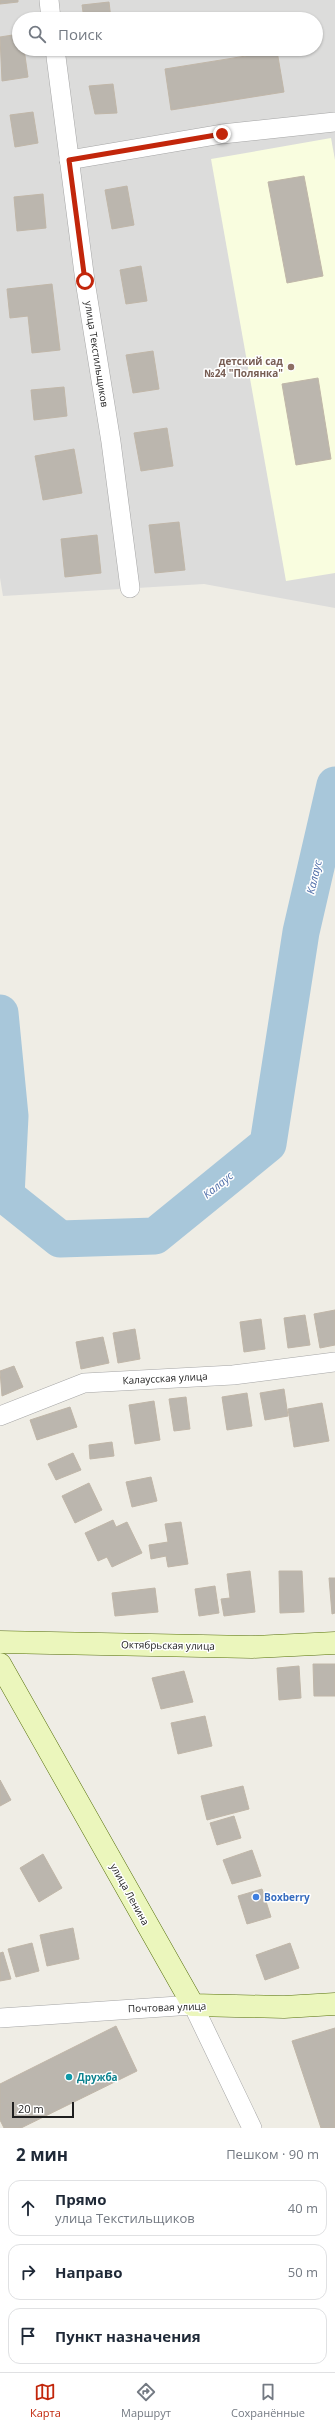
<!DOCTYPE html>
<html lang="ru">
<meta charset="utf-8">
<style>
body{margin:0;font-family:"Open Sans",sans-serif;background:#f6f6f7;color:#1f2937}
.scale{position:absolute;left:12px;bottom:10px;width:62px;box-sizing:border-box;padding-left:4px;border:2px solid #1e1e1e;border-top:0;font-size:11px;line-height:14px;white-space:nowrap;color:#1e1e1e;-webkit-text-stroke:3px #fff;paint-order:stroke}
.stop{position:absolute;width:12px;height:12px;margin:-9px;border:3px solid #c2260b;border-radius:50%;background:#fff}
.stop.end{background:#c2260b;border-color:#fff;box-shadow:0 1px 4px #0008}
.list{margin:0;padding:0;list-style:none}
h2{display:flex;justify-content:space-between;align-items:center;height:52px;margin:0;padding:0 16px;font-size:17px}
h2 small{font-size:13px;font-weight:400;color:#747a83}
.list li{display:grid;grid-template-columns:26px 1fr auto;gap:12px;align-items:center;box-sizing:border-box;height:56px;margin:0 8px 8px;padding:0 8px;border:1px solid #e0e1e3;border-radius:12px}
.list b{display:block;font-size:15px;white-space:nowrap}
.list p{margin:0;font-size:13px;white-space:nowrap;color:#747a83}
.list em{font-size:13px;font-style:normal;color:#747a83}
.icon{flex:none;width:22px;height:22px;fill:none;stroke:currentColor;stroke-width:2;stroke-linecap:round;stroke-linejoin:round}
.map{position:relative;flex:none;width:335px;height:2128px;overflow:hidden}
.search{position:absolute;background:#fff;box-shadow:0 1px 3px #0004;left:12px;right:12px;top:12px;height:44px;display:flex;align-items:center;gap:10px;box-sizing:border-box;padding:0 14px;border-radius:22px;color:#747a83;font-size:15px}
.sheet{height:244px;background:#fff}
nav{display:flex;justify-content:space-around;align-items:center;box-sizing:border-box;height:56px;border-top:1px solid #e0e1e3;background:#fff;font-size:11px;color:#747a83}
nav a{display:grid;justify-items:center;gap:2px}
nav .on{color:#c2260b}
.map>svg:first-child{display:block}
.residential{fill:#dcdcdb;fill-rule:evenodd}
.education{fill:#f9fddf}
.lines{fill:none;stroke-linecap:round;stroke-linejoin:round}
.river{stroke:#a8c7da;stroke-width:37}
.building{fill:#bbb6ae;stroke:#c0b6a8}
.street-casing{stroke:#a5a5a5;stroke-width:20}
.secondary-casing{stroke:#56700b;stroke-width:23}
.street{stroke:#fff;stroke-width:19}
.secondary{stroke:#ebf6bc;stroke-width:22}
.route{stroke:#c2260b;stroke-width:5}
.education-dot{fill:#8d6e63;stroke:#fff;stroke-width:1.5}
.shop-dot{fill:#3f7fe0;stroke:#fff;stroke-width:1.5}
.culture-dot{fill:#0f9aa8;stroke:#fff;stroke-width:1.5}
.labels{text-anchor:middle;stroke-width:3;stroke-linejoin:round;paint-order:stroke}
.street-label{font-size:10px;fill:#1e1e1e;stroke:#fff}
.education-label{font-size:10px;font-weight:bold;fill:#785e54;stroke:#fff;text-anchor:end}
.shop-label{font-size:10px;font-weight:bold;fill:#366cbe;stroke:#fff;text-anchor:start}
.culture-label{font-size:10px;font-weight:bold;fill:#0d838f;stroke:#fff;text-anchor:start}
.water-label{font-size:11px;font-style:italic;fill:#506fa9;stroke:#fff}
</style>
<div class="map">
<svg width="335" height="2128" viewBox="0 0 335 2128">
<rect width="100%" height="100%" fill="#efede5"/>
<!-- residential -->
<path class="residential" d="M 0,0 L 335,0 L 335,608 L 204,584 L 3,596 L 0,578 ZM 19,19 L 316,19 L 316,49 L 19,49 Z"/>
<!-- education -->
<polygon class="education" points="331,138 335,160 335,573 286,581 211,159"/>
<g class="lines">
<!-- river -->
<polyline class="river" points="0,1013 10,1116 6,1196 60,1239 155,1236 268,1144 301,932 335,785"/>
</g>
<!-- building -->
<g class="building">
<polygon points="0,0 18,0 18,2 0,4"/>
<polygon points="109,2 111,19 84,19 82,5"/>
<polygon points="19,34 19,49 24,49 28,77 2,81 0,37"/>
<polygon points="277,51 284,92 171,110 165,69"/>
<polygon points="113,84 117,113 95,114 89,86"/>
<polygon points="33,112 38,143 15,147 10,115"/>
<polygon points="304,176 323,276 287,283 268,182"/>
<polygon points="127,186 134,225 112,229 105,190"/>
<polygon points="43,194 46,228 17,231 14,197"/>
<polygon points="141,266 147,301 126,304 120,270"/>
<polygon points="52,284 60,350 32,353 28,316 10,318 7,289"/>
<polygon points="153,351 159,389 133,393 126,355"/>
<polygon points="318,378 331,459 296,465 282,384"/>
<polygon points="64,387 67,416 34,420 31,390"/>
<polygon points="167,428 173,466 141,471 134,433"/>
<polygon points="74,449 82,493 43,500 35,456"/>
<polygon points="179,522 185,570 155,573 149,525"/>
<polygon points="97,535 101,573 65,577 61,539"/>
<polygon points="335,1310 335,1345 320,1348 314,1314"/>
<polygon points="305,1315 310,1345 288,1348 284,1318"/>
<polygon points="261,1319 265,1349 244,1352 240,1322"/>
<polygon points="135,1329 140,1359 118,1363 113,1333"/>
<polygon points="103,1337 109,1363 81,1369 76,1342"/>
<polygon points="14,1366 23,1387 2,1396 0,1371"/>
<polygon points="284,1389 288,1416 265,1420 260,1393"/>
<polygon points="247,1393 252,1426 227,1430 222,1397"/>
<polygon points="186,1397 190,1429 174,1431 169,1399"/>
<polygon points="154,1401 160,1440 135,1444 129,1405"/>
<polygon points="322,1403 329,1441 294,1447 288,1409"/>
<polygon points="70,1407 77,1427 37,1440 30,1420"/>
<polygon points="112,1442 114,1456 90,1459 89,1445"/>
<polygon points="73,1453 81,1470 56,1480 48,1464"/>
<polygon points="151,1477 157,1501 132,1507 126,1482"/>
<polygon points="89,1483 102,1510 75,1523 62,1496"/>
<polygon points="113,1520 116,1527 127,1522 142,1553 112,1567 107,1557 98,1561 85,1533"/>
<polygon points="181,1522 188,1564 168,1567 166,1556 151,1559 149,1545 168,1542 165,1524"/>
<polygon points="250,1571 255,1612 224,1616 221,1599 230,1598 227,1574"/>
<polygon points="279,1571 302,1571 304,1612 280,1613"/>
<polygon points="329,1578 335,1578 335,1613 332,1614"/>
<polygon points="215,1586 219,1613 199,1616 195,1589"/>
<polygon points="155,1588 158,1612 115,1616 112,1593"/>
<polygon points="313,1664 335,1664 335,1696 314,1696"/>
<polygon points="299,1666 301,1698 279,1700 277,1668"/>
<polygon points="184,1671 193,1702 161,1709 152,1678"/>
<polygon points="205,1716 212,1746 178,1754 171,1723"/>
<polygon points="0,1780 11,1800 0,1806"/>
<polygon points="243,1786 249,1809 207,1820 201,1796"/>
<polygon points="234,1816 241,1838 217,1845 210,1823"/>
<polygon points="252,1850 261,1876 232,1884 223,1860"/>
<polygon points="43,1854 62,1888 39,1902 20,1868"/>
<polygon points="262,1889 271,1917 247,1924 238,1896"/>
<polygon points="73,1928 79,1959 47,1966 40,1935"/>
<polygon points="32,1943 39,1971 16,1977 8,1949"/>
<polygon points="290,1943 299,1968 265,1980 256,1955"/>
<polygon points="3,1952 11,1979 0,1981 0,1953"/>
<polygon points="116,2026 137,2071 21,2128 4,2128 0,2120 0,2084"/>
<polygon points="335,2028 335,2128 321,2128 292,2041"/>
</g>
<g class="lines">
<!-- street casing -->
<g class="street-casing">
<g id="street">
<polyline points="49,0 51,19"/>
<polyline points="55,49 85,281 111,442 130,588"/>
<polyline points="69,160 222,134 335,122"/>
<polyline points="0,1416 84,1383 233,1375 335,1362"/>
<polyline points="0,2018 193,2005 252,2128"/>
</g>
</g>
<!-- secondary casing -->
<g class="secondary-casing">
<g id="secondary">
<polyline points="0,1642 252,1647 335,1643"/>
<polyline points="0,1664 193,2005 284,2007 335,2004"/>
</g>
</g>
<!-- street -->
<use href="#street" class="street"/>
<!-- secondary -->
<use href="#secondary" class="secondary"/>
</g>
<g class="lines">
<!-- route -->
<polyline class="route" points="85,281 69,160 222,134"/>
</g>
<!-- markers -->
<circle class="education-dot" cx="291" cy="367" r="4"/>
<circle class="shop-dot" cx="256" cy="1897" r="4"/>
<circle class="culture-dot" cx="69" cy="2077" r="4"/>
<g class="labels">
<!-- street labels -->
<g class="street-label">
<text transform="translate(97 354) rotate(81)" y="4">улица Текстильщиков</text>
<text transform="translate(165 1378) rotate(-3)" y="4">Калаусская улица</text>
<text transform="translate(168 1645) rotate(1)" y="4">Октябрьская улица</text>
<text transform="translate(130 1894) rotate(61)" y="4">улица Ленина</text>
<text transform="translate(167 2007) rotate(-2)" y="4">Почтовая улица</text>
</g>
<!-- education labels -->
<g class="education-label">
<text x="283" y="365">детский сад<tspan x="283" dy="12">№24 "Полянка"</tspan></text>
</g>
<!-- shop labels -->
<g class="shop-label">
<text x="264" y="1901">Boxberry</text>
</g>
<!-- culture labels -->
<g class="culture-label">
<text x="77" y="2081">Дружба</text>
</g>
<!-- water labels -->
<g class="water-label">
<text transform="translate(314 877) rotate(-77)" y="4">Калаус</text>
<text transform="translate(218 1185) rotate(-39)" y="4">Калаус</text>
</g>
</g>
</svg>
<div class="scale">20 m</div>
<div class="stop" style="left:85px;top:281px"></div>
<div class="stop end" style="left:222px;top:134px"></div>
<div class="search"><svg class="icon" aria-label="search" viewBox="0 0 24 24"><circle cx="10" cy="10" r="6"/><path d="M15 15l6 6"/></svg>Поиск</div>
</div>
<section class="sheet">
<h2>2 мин<small>Пешком · 90 m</small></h2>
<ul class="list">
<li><svg class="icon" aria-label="ahead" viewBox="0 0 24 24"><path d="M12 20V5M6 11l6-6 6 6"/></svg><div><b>Прямо</b><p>улица Текстильщиков</p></div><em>40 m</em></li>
<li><svg class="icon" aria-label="right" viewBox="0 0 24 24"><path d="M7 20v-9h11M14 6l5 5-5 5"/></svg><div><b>Направо</b></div><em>50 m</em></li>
<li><svg class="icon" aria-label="arrive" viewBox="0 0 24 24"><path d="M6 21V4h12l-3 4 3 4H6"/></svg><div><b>Пункт назначения</b></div></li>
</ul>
</section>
<nav>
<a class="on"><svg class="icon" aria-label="map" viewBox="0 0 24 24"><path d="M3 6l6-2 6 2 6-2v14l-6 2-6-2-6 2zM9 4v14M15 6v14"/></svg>Карта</a>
<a><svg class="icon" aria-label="directions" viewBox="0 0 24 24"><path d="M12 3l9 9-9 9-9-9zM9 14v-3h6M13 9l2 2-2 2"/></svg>Маршрут</a>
<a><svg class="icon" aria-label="saved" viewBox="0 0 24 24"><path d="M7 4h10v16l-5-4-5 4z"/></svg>Сохранённые</a>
</nav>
